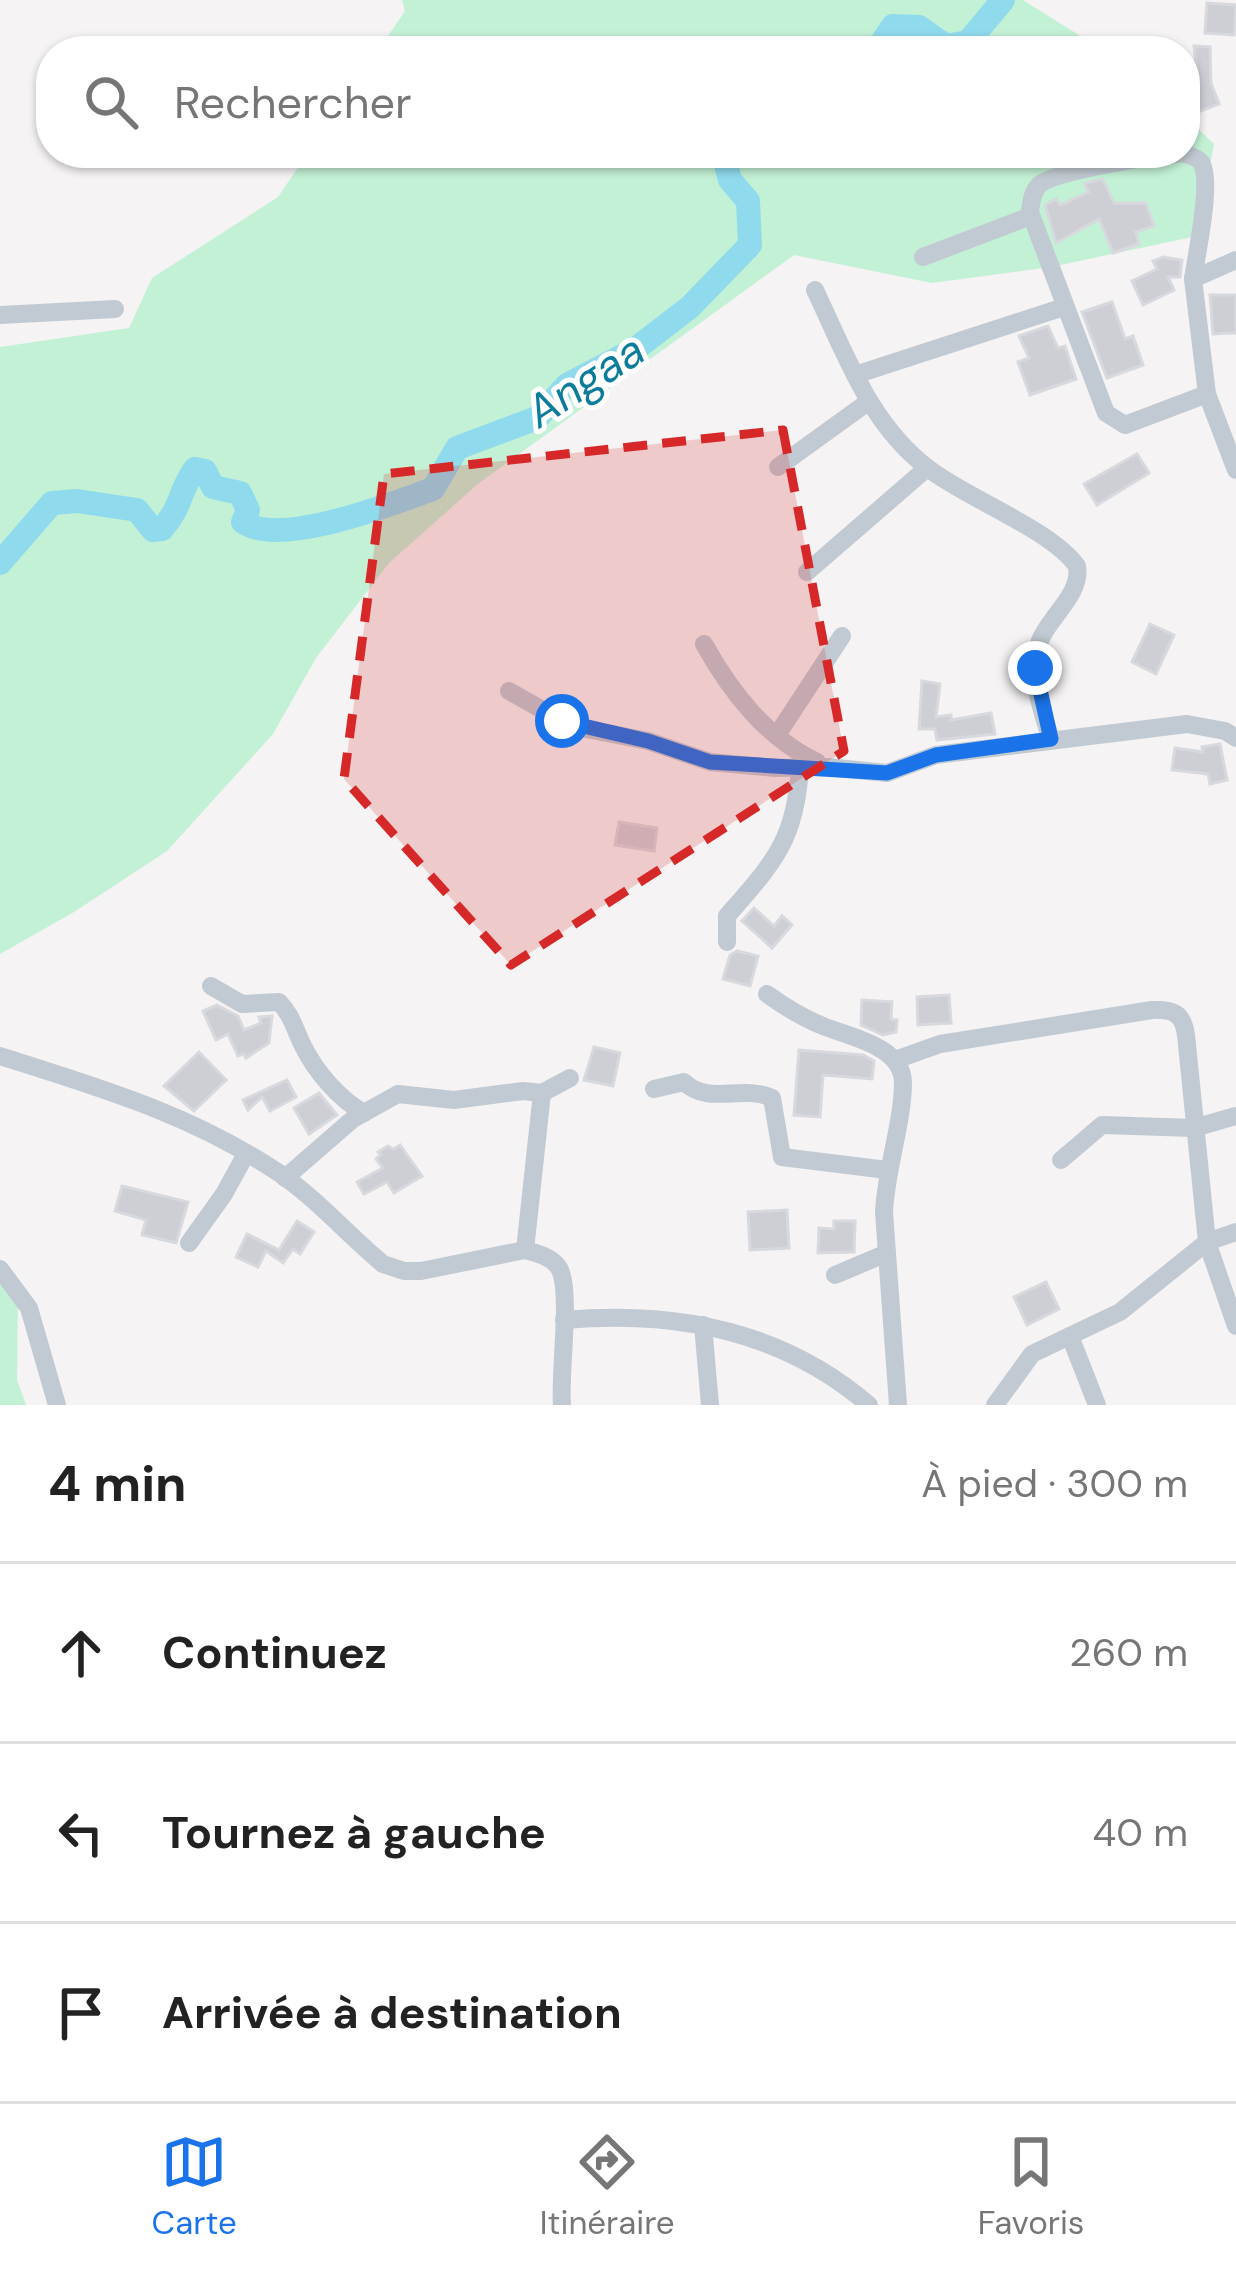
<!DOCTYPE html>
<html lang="fr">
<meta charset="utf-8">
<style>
body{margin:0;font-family:"DM Sans",sans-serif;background:#f6f6f6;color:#222}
.stop{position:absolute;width:36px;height:36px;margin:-27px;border:9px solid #1a73e8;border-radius:50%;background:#fff}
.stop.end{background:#1a73e8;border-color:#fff;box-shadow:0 3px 12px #0008}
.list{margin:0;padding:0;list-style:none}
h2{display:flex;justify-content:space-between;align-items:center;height:156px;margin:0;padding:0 48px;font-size:51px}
h2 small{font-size:39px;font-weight:400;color:#767676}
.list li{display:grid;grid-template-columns:78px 1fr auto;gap:36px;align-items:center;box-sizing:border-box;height:180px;padding:0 48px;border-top:3px solid #e0e0e0}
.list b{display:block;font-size:45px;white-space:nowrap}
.list em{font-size:39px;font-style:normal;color:#767676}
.icon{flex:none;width:66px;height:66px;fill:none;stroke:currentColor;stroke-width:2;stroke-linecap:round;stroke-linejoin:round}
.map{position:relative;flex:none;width:1236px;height:1405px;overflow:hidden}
.search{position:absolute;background:#fff;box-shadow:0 3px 9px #0004;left:36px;right:36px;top:36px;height:132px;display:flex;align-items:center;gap:30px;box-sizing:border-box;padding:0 42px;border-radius:48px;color:#767676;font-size:45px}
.sheet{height:696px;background:#fff}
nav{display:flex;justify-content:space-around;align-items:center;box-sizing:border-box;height:168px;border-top:3px solid #e0e0e0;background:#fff;font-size:33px;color:#767676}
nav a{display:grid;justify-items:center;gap:6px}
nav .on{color:#1a73e8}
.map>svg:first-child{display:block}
.green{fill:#c3f1d5}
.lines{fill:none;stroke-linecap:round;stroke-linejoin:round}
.river{stroke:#90daee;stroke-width:24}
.building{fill:#cdcfd5;stroke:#d7d9de;stroke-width:3}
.minor{stroke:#c1cad2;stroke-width:18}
.route{stroke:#1a73e8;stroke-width:15}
.marked{fill:#d62828;fill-opacity:0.2;stroke:#d62828;stroke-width:9;stroke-dasharray:24 15;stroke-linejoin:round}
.labels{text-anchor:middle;stroke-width:10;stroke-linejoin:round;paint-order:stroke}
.water-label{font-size:45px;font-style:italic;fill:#0c7c9b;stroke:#fff}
</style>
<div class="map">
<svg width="1236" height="1405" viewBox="0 0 1236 1405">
<rect width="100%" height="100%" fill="#f5f3f3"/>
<!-- green -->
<g class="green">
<polygon points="402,0 1023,0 1104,51 378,51 405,11"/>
<polygon points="1185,116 1214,144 1197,236 1051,267 932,283 794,255 479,483 389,563 316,658 273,734 167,851 74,912 0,954 0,347 129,328 152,278 278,197 308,153 1185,153"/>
<polygon points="0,1269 18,1289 17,1380 26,1405 0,1405"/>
</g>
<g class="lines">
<!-- river -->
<g class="river">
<polyline points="876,51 893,26 919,27 946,46 968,42 1003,0"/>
<path d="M 0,563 L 52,503 L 77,501 L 137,510 L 153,530 L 162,529 C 183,505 178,493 195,469 L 205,471 L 213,487 L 240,493 L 248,510 L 243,522 C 280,548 391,504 433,489 L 457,448 L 537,418 L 567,385 L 634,350 L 690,307 L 750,245 L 748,201 L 730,180 L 725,161 L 728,153"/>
</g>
</g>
<!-- building -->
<g class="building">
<polygon points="1207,3 1236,5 1234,35 1205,33"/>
<polygon points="1194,46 1210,47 1211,83 1219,104 1198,112 1191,92 1197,73"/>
<polygon points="1103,179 1114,203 1146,203 1154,226 1136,232 1139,244 1113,253 1099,219 1056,243 1045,205 1056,199 1060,205 1088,192 1084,183"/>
<polygon points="1163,257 1182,260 1180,277 1168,277 1174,290 1143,305 1132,281 1157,269 1153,261"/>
<polygon points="1210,295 1236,295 1236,333 1213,334"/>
<polygon points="1112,302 1125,339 1133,336 1143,365 1107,378 1082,312"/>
<polygon points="1048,326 1058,348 1065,346 1076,379 1030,395 1018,362 1029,358 1019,336"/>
<polygon points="1137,454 1149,473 1097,505 1084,484"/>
<polygon points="1150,624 1174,635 1156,674 1132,662"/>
<polygon points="922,681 940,684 936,717 951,715 951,720 991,713 995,734 937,740 935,729 919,729"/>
<polygon points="1220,744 1227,780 1210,784 1208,774 1172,770 1175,748 1203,752 1202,747"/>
<polygon points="619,822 657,828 654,851 615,845"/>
<polygon points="754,908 774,926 782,916 792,925 772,948 742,921"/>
<polygon points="737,951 758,956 750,986 723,979 730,955"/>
<polygon points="949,995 951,1023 918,1025 917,997"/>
<polygon points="862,1000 892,1002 891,1019 897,1020 896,1032 883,1035 861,1025"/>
<polygon points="217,1005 238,1016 244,1030 261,1023 259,1017 272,1016 269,1043 246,1058 244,1054 238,1056 228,1034 216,1040 203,1011"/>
<polygon points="594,1047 620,1053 613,1086 584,1080"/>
<polygon points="799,1050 863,1055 874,1061 872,1079 823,1075 820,1117 794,1115"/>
<polygon points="199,1052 226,1080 194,1111 164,1086"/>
<polygon points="287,1080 296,1097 270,1111 262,1097 248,1110 243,1100"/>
<polygon points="319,1093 337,1115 309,1134 294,1108"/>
<polygon points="400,1145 422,1176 394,1193 387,1182 364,1194 357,1182 383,1168 376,1159 381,1155 378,1152 388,1146 394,1149"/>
<polygon points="122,1186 188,1202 176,1243 142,1235 146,1220 115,1211"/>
<polygon points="787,1210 789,1248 750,1250 748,1212"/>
<polygon points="297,1221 314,1232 300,1254 293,1249 283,1263 266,1251 258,1267 236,1257 247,1234 279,1250"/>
<polygon points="834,1221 855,1221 854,1252 818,1253 819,1228 834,1229"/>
<polygon points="1046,1282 1059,1309 1027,1325 1014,1297"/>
</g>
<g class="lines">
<!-- minor -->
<g class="minor">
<path d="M 1182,153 C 1158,155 1054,171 1039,185 C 1032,192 1031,203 1030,212 L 1106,413 L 1125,425 L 1207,394"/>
<path d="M 1182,153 C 1188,155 1196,157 1200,161 C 1214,177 1196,256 1193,279"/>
<polyline points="923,257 1031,216"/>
<polyline points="1236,260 1193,279 1207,394 1236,470"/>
<path d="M 815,290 C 846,355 870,425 929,469 C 968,499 1050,529 1077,566 C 1082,595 1048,617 1039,643 C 1029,674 1041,710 1051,739"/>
<polyline points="0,315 115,309"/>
<polyline points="855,375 1064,307"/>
<polyline points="778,467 868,402"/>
<polyline points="807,572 927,468"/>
<path d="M 704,644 C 731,692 766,738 817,762"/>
<polyline points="509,691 571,726 648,741 710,762 775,768 827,767 887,773 936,755 1187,724 1225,731 1236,738"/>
<polyline points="777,735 842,636"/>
<path d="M 727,942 L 727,916 C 773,863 796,841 800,766"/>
<path d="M 211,986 L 242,1004 L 279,1002 C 292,1015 295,1030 303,1046 C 316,1072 339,1099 364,1113"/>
<path d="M 767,994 C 785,1007 803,1018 823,1026 C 850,1037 902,1046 903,1082 C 903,1122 886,1169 884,1212 L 898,1405"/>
<path d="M 0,1056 C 100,1088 191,1114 279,1173 C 317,1199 347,1234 383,1264 L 404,1271 L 421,1271 L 525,1250 C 537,1253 552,1257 559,1268 C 572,1290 559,1374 562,1405"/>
<path d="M 895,1060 L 940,1044 L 1152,1010 C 1173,1009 1183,1013 1186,1035 L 1207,1242 L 1236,1326"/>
<path d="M 654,1089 L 684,1082 C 709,1106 741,1084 772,1098 L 782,1157 L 887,1170"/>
<polyline points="1061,1160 1102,1125 1194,1128 1236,1116"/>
<polyline points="285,1178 353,1119 398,1094 454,1100 523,1091 542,1093"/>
<polyline points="189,1243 224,1194 246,1154"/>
<polyline points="525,1250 542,1093 570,1078"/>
<polyline points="0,1269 29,1308 57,1405"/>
<polyline points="835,1275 887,1253"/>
<path d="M 564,1320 C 676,1310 782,1330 869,1405"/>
<polyline points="703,1325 710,1405"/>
<polyline points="1070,1336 1097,1405"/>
<polyline points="995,1405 1032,1354 1120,1312 1207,1242 1236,1232"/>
</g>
</g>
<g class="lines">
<!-- route -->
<polyline class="route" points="562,721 648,741 710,762 887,773 936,755 1051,739 1035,668"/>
</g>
<!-- marked area -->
<path class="marked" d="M 783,430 L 844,751 L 511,965 L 344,779 L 384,474 Z"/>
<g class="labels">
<!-- water labels -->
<g class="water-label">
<text transform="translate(585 380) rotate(-33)" y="16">Angaa</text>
</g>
</g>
</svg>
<div class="stop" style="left:562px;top:721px"></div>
<div class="stop end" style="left:1035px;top:668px"></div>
<div class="search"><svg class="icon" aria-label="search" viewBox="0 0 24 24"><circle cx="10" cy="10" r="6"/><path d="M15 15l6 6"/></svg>Rechercher</div>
</div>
<section class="sheet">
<h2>4 min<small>À pied · 300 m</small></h2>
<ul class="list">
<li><svg class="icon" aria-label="ahead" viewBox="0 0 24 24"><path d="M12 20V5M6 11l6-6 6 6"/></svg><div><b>Continuez</b></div><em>260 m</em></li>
<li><svg class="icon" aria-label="left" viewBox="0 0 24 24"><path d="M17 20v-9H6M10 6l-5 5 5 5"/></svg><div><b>Tournez à gauche</b></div><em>40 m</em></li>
<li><svg class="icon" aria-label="arrive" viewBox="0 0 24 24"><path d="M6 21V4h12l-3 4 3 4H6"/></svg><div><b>Arrivée à destination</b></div></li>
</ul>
</section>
<nav>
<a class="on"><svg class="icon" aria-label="map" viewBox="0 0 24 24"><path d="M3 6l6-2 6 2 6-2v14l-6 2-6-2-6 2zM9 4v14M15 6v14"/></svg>Carte</a>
<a><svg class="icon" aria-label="directions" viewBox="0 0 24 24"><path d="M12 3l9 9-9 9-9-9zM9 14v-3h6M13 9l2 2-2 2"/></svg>Itinéraire</a>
<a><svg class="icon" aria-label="saved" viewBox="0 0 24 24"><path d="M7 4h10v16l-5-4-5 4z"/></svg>Favoris</a>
</nav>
